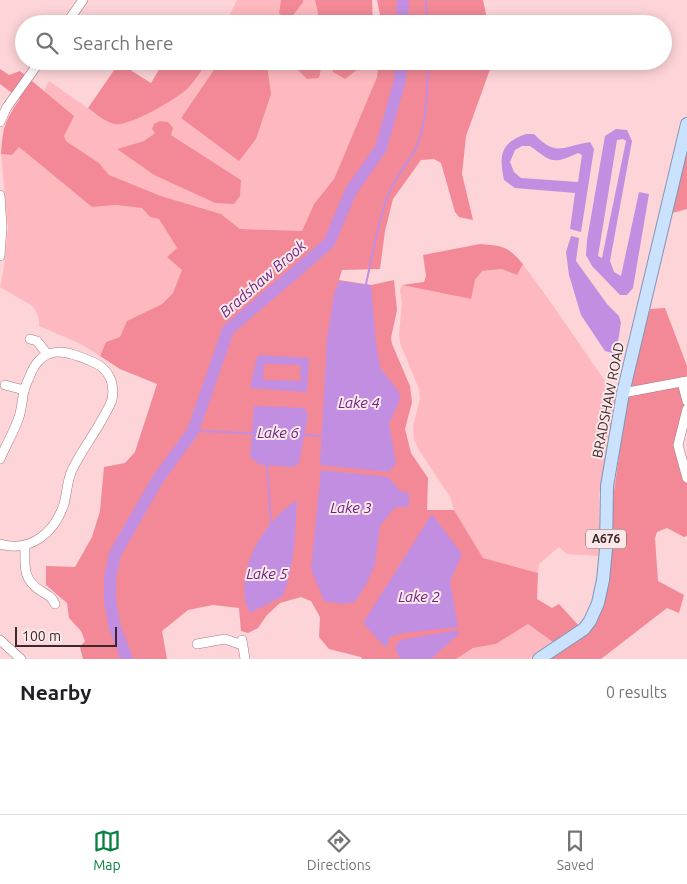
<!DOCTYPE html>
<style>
body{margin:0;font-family:Ubuntu,sans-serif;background:#f2f2f2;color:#202124}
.scale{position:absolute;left:15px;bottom:12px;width:102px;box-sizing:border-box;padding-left:5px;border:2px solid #3d292b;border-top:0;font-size:14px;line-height:18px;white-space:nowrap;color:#3d292b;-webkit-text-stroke:4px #fce7e9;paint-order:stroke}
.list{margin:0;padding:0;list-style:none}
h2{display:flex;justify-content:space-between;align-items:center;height:65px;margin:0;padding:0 20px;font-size:21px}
h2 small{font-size:16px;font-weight:400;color:#757577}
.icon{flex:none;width:28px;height:28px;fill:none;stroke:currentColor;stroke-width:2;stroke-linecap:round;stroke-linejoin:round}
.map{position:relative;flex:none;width:687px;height:659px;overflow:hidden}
.search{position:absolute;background:#fff;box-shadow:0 2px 12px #0003;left:15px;right:15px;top:15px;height:55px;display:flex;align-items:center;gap:12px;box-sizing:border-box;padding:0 18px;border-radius:28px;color:#757577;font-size:19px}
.sheet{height:155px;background:#fff}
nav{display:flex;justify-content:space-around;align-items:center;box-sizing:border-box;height:70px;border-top:1px solid #e0e0e0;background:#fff;font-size:14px;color:#757577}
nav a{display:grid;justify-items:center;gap:2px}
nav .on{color:#0b8043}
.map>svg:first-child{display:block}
.green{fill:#feb8bf;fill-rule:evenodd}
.forest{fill:#f38997}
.water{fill:#c28ee1;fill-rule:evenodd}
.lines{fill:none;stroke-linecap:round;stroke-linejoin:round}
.stream{stroke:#c28ee1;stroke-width:2}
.river{stroke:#c28ee1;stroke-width:12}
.street-casing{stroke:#a97a7f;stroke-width:10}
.primary-casing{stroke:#8195b4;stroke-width:14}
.street{stroke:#fff;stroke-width:9}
.primary{stroke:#cae2fe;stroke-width:12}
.labels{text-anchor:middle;stroke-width:4;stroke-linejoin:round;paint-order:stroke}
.shield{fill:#fce7e9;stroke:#766264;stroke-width:1}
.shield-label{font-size:12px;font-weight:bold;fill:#3d292b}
.street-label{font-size:14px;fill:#3d292b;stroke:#fce7e9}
.water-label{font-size:15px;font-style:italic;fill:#672587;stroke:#fce7e9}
</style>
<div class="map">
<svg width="687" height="659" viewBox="0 0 687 659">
<rect width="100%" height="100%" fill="#fdd4d7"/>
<!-- green -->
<g class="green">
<polygon points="237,0 281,0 279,13 303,2 303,0 315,0 319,19 315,24 229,24 226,22"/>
<path d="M 208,61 L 220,61 L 181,118 L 267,65 L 265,61 L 298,61 L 298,70 L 322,65 L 331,61 L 333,72 L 361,67 L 359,61 L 379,61 L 377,77 L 334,179 L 314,204 L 302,232 L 240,229 L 221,214 L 161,196 L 109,175 L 99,163 L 66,141 L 44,91 L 49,81 L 106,121 C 115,124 120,124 128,122 C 165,103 184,98 208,61 ZM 155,133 L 171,135 L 176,138 L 241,180 L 215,203 L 154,175 L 117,149 L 144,141 Z"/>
<path d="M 19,147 L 92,207 L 116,205 L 142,207 L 150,217 L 159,219 L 177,248 L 167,257 L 183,270 L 173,293 L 162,304 L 127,321 L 120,337 L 106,342 L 100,356 L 81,344 L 39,326 C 40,318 37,311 31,305 L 0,287 L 4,267 L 8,228 L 1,154 L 12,155 Z"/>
<polygon points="523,264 554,307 616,397 599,494 600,556 567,554 559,547 539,564 538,573 483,558 454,510 450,497 419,450 414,439 413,427 420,398 419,389 400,343 399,334 402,304 400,290 402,285 470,299 475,280 482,271 502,269 517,275"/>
<polygon points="528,624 553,642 529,659 456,659 473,648 496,644"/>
</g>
<!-- forest -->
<g class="forest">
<polygon points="281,0 303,0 303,2 291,18 285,19 279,13"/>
<polygon points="315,0 372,0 373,24 315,24 319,19"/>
<polygon points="377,0 483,0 488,24 382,24"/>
<path d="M 164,61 L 208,61 C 201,71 195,81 187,89 C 176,99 129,127 115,124 C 105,122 96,114 88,108 L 119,63 L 151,83 Z"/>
<polygon points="220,61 265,61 267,65 271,94 256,139 239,161 181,118"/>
<polygon points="298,61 328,61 322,65 319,78 307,79 298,70"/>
<polygon points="331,61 359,61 361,67 345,79 333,72"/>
<path d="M 379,61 L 493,61 L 466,136 L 462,174 L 473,220 L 459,217 L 455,212 L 441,163 L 434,159 L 421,160 L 393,199 L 385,231 L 380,269 L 342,270 L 339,280 L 371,285 L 394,280 L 397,310 L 391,338 L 392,344 L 410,386 L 412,402 L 405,429 L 411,453 L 428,478 L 427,510 L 454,510 L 483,558 L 538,573 L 537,599 L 552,608 L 559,604 L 579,626 L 553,642 L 528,624 L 496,644 L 473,648 L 456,659 L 362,659 L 361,657 L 329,649 L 319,637 L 320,617 L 311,601 L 301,597 L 280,603 L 267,615 L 258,628 L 248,633 L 241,631 L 239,608 L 213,605 L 188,610 L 162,631 L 167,659 L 83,659 L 80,647 L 85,641 L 81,631 L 69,618 L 67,603 L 46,585 L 46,566 L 75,567 L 92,537 L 100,511 L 104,467 L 125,463 L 135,452 L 157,384 L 120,369 L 100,356 L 106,342 L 120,337 L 127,321 L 162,304 L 173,293 L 182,270 L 167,257 L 177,248 L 159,219 L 150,217 L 142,208 L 116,205 L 92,207 L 19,147 L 12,155 L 1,154 C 3,127 4,122 20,99 L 0,84 L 0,69 L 9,75 L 20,71 L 74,116 L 64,136 L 66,141 L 99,163 L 109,175 L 161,196 L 221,214 L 240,229 L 302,231 L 314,204 L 334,179 L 377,77 Z"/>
<polygon points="160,121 168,122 173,128 171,135 241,180 240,196 234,204 215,203 154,175 117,149 144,141 155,133 152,129 154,124"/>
<polygon points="687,149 687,209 672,213"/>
<path d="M 480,244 C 504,246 507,246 523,264 L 517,275 L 502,269 L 482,271 L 475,280 L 471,299 L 402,285 L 424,282 L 426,276 L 423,255 Z"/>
<polygon points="665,308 687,366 687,410 677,436 687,484 687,536 684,537 667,528 657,532 655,538 658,581 684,595 679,613 667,608 601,659 548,659 587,632 613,498 629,388 650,309"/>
</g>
<!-- water -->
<g class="water">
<path d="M 616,129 L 627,130 L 632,141 L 610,261 L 614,272 L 621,276 L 639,192 L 649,194 L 633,288 L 627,295 L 620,295 L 592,266 L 586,255 L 587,240 L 605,136 ZM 623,139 L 626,141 L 602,258 L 598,256 L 617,140 Z"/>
<path d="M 526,134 L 534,134 C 557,158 563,146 590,142 L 594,149 L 581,232 L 570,229 L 575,193 L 515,188 L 504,180 C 499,155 500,143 526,134 ZM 522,146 L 530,146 C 552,162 552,165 578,153 L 582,155 L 578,182 L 521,178 L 514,172 L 510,162 L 515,150 Z"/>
<polygon points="571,236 579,238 576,261 607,304 619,316 621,323 616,354 605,351 581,315 569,275 566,252"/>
<polygon points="339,281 371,285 376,343 380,367 400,394 399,402 389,424 396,463 389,472 320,465 327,339 334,294"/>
<path d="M 260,355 L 309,358 L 307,392 L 250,388 L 257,357 ZM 264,364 L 300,365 L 301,381 L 263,380 Z"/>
<polygon points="254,406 305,408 308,416 299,463 294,467 260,465 250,457"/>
<polygon points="321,470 388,477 400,491 409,493 409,507 395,507 380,526 375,564 368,581 355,602 342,604 324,601 311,569"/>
<path d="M 297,500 C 295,531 295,566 283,596 L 250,613 C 249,609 245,603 245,599 C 240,560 266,521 297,500 Z"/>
<polygon points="432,514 462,554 450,581 458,627 403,633 390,637 386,648 363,623"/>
<polygon points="458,630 459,634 431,659 400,659 395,648 400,640"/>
</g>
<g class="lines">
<!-- stream -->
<g class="stream">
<polyline points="426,0 427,24"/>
<path d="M 366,284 C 373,254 377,224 388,195 C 394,178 408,164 416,148 C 427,125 428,87 428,61"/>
<polyline points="193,431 252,433"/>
<polyline points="305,435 322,436"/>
<polyline points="267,465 271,524"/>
</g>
<!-- river -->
<g class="river">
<polyline points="402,24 403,0"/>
<polyline points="127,659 115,628 110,600 110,579 115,554 158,479 193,431 228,330 329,243 351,191 381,148 400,80 401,61"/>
</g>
<!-- street casing -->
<g class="street-casing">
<g id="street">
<polyline points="66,24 83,0"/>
<polyline points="0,122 7,107 40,61"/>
<polyline points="0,195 2,227 0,256"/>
<polyline points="30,339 37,341 47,354"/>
<polyline points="682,382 687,401"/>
<polyline points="5,385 24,390"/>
<polyline points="623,393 687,381"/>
<polyline points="687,409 678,445 687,478"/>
<path d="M 0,459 C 6,445 14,432 19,417 C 22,408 22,399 24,391 C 25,385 29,379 31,373 C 45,342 69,352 93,362 C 109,369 115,383 112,400 C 102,424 84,446 72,470 C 67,481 67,493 64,504 C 55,532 31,553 0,544"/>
<path d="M 25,546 C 25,566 22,579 41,591 C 48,595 52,597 55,604"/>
<polyline points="0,640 21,659"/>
<polyline points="242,640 245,659"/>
<polyline points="197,644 225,639 242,645"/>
</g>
</g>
<!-- primary casing -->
<g class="primary-casing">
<polyline id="primary" points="539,659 584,629 590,621 598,603 603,580 606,549 607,486 623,393 687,124"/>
</g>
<!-- street -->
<use href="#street" class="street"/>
<!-- primary -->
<use href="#primary" class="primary"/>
</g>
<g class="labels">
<!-- shield labels -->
<rect class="shield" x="586" y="529.5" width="40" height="19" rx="4"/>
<g class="shield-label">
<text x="606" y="543">A676</text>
</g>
<!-- street labels -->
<g class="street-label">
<text transform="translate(608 400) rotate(-79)" y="5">BRADSHAW ROAD</text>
</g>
<!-- water labels -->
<g class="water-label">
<text transform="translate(263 279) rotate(-41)" y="5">Bradshaw Brook</text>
<text x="359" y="408">Lake 4</text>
<text x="278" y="438">Lake 6</text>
<text x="351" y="513">Lake 3</text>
<text x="267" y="579">Lake 5</text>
<text x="419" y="602">Lake 2</text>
</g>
</g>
</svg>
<div class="scale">100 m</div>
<div class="search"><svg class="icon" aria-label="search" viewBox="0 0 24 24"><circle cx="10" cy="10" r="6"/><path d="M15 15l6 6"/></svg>Search here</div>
</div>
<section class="sheet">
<h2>Nearby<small>0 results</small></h2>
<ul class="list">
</ul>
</section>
<nav>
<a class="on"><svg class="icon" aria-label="map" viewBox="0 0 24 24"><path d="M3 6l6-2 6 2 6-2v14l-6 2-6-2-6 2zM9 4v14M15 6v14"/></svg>Map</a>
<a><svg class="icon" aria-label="directions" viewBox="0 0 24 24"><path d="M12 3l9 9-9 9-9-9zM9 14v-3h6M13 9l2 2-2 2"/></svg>Directions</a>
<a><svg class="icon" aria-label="saved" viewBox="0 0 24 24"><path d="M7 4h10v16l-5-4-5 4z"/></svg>Saved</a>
</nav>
